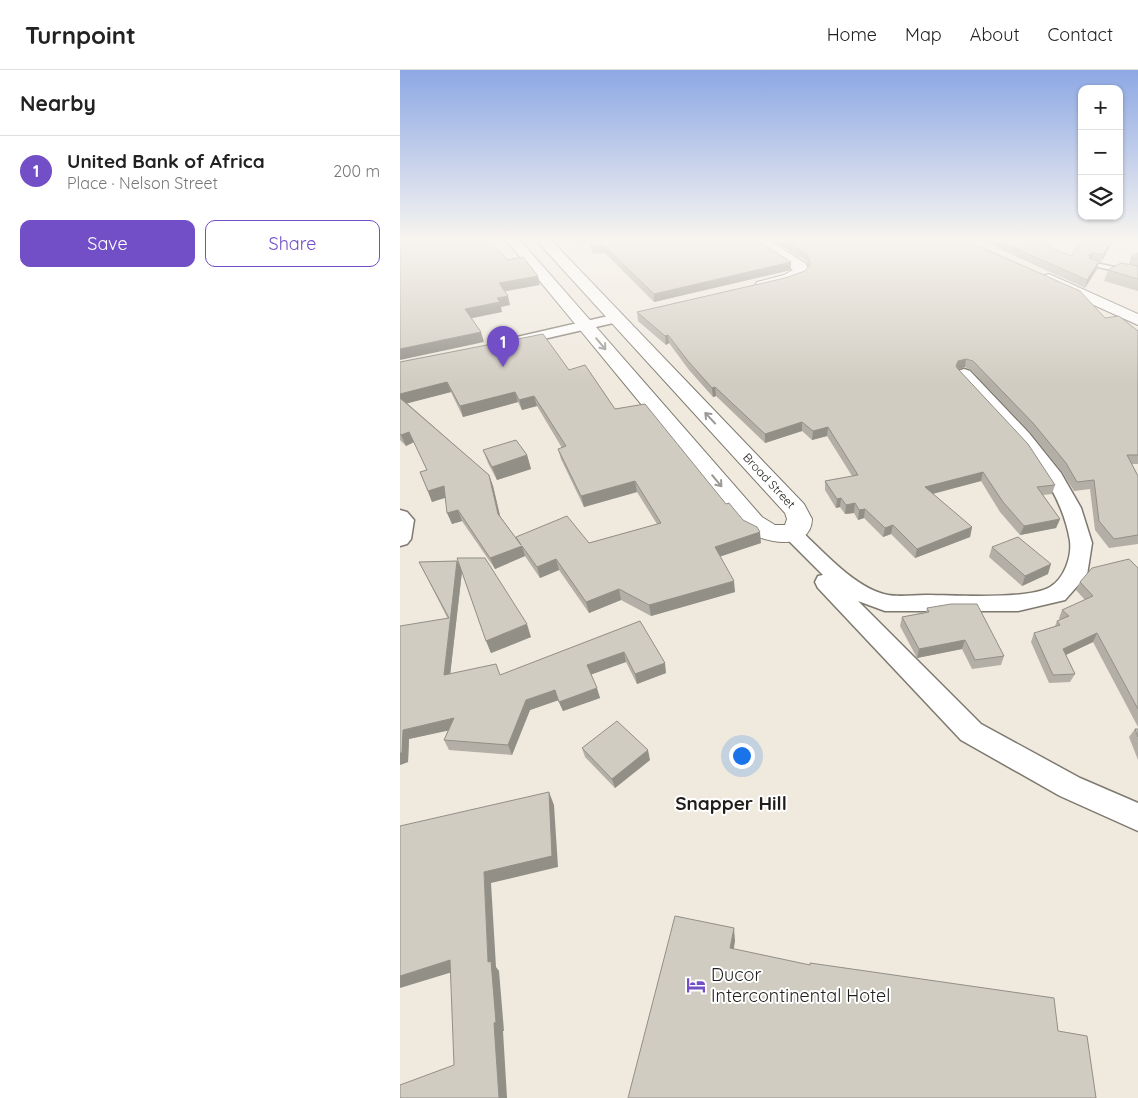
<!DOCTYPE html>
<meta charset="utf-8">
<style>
body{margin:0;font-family:Quicksand,sans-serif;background:#f2f2f2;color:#222}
.controls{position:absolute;right:15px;top:15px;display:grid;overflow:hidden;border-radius:10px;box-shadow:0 1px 4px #0004}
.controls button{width:45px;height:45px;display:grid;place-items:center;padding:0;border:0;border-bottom:1px solid #e0e0e0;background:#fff;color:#222;font:25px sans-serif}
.you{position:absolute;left:341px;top:685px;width:18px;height:18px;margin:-12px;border:4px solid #fff;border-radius:50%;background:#1a73e8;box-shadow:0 0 0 8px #1a73e833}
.badge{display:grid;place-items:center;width:32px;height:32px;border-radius:50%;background:#724ec7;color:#fff;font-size:16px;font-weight:700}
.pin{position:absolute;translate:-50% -41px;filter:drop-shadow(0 1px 2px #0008)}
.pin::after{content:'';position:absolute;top:26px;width:18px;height:15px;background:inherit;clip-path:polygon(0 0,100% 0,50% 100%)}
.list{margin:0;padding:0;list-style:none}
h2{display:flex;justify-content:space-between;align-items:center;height:65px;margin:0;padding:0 20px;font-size:21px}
h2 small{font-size:16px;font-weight:400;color:#767676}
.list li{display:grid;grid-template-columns:32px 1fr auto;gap:15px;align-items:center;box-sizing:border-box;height:70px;padding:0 20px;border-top:1px solid #e0e0e0}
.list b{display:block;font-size:19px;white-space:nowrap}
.list p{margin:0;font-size:16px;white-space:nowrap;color:#767676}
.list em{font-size:16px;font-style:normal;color:#767676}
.actions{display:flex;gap:10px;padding:15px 20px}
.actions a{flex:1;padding:11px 0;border:1px solid #724ec7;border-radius:10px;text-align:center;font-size:18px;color:#724ec7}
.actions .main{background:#724ec7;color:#fff}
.icon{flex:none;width:28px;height:28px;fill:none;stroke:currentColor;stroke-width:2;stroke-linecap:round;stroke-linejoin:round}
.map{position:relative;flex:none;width:738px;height:1028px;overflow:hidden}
header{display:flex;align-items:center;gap:30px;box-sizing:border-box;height:70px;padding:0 25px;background:#fff;border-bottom:1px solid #e0e0e0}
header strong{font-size:24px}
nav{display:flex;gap:28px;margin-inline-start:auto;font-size:18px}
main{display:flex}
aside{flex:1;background:#fff}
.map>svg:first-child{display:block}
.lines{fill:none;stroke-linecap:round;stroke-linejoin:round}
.service-casing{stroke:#7e796f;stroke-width:3}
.minor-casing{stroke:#7e796f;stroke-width:3}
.tertiary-casing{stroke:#7e796f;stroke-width:2}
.service{fill:#fff;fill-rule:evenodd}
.minor{fill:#fff;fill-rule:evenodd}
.tertiary{fill:#fff;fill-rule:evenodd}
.wall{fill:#b4afa6;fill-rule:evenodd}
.shaded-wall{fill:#928f87}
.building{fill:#d1ccc1;stroke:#928f87}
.oneway{stroke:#9b9a98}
.labels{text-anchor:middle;stroke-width:4;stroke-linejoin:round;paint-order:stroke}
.far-street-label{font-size:12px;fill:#201e1a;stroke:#fff}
.near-poi-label{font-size:18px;fill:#201e1a;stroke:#fff;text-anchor:start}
.near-neighbourhood-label{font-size:19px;font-weight:bold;fill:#201e1a;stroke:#fff}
</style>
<header>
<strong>Turnpoint</strong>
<nav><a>Home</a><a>Map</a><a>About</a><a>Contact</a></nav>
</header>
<main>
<aside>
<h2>Nearby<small></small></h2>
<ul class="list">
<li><span class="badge">1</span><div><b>United Bank of Africa</b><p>Place · Nelson Street</p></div><em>200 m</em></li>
</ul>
<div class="actions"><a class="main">Save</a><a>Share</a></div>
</aside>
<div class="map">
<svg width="738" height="1028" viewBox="0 0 738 1028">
<rect width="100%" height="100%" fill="#efe9de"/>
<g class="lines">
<!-- service casing -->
<g class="service-casing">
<polygon id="service" points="691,192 738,202 738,206 689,195 688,194"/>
</g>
<!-- minor casing -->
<g class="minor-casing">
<g id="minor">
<polygon points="217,244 222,245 224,248 222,251 113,276 108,275 106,272 108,269"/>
<path d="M 564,299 L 570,301 L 629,363 L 661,403 L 681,438 L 692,473 L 687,505 L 665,530 L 618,541 L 485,541 L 458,531 L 581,654 L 680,708 L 738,733 L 738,761 L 660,726 L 561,670 L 418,518 L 415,512 L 418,506 L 423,505 L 380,462 L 383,457 L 390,455 L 397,457 C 421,479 455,519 488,525 C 499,527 514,525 526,525 C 553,525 629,530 650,517 C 664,509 672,487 670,471 C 659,404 602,355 558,307 L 556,304 L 558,301 Z"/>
<polygon points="0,440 7,442 14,450 11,469 7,474 0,476"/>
</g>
</g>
<!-- tertiary casing -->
<g class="tertiary-casing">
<g id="tertiary">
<path d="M 106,170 L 120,170 L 362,447 L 375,455 L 385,455 L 387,449 L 385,443 L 136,170 L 151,170 L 404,434 L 412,449 C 411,483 361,473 344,459 Z"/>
<path d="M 353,170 L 369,170 L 405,193 L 409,200 C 399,214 374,222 357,218 L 355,215 L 357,212 L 384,205 L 393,200 Z"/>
<polygon points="649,204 738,244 738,255 643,212 641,209 643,206"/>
</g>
</g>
<!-- service -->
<use href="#service" class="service"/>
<!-- minor -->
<use href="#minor" class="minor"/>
<!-- tertiary -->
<use href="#tertiary" class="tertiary"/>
</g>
<!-- wall -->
<g class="wall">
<polygon points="173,170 357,170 391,200 254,232 205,183 192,184 191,177 191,170 177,173"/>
<polygon points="372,170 565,170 705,248 738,261 738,394 732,394 738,406 738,474 709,478 695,460 690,419 674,421 662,402 630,362 571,300 565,297 558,299 655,415 652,424 643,425 660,449 656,458 620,465 600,442 581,411 533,424 572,457 570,467 515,488 491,464 483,467 464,448 458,450 454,443 445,444 440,437 436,438 425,420 425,411 452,406 427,366 412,370 402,361 365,373 316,326 313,327 289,300 269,273 266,275 238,251 237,242 385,208 405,201 408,197 406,191"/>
<polygon points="580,170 632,170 671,186 683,170 714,170 701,192 699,192 697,199 685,218"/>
<polygon points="738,183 738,221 704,211 708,200 729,194 731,187"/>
<path d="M 0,292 L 169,300 L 326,434 L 361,473 L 320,486 L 335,522 L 251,546 L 221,530 L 189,543 L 159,500 L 140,508 L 125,486 L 95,499 L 62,451 L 52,454 L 45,427 L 32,432 L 20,402 L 27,400 L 14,372 L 6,376 L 0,370 ZM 51,322 L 63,347 L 118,332 L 122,340 L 137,336 L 162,378 L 158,379 L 161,389 L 184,437 L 237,422 L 257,454 L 189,473 L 116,468 L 100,446 L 93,416 L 89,405 L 7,333 Z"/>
<polygon points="83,380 127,385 131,399 97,410 88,393"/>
<polygon points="592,477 648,504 622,516 589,487"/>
<polygon points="57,491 131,567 91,583 62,502 50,604 101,605 240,551 266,603 237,614 226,592 191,604 200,628 163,641 158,630 130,640 112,685 49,680 44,670 48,660 9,669 8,692 0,695 48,549 19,492"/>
<polygon points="738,498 738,657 693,572 666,585 675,604 670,612 649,613 631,572 634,563 655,556 657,551 660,550 659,548 662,540 685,530 676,520 680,512"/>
<polygon points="527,538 604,586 601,595 572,599 562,579 517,588 500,556 502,547 526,542"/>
<polygon points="735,659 738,667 738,690 729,667"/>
<polygon points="182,678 250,690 215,718 185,687"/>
</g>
<!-- shaded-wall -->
<g class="shaded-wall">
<polygon points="176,170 192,170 177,173"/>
<polygon points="712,170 714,170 701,192 703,185"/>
<polygon points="694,183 691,190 687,192 689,185"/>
<polygon points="699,191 697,199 685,218 687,210"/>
<polygon points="391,192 391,200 254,232 254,224"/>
<polygon points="138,206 140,215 101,222 99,213"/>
<polygon points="108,226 110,235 101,237 102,242 68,249 65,239 97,228"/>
<polygon points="81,262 84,272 0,290 0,279"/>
<polygon points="268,265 269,273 266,275 265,266"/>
<polygon points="566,289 565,297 556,300 556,296 558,291"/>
<polygon points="47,312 51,322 1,335 0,333 0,324"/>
<polygon points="315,317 316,326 313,327 312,318"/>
<polygon points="115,322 118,332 63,347 60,336"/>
<polygon points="134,326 137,336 122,340 119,330"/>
<polygon points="402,352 402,361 365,373 365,364"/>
<polygon points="428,357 427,366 412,370 413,361"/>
<polygon points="9,362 14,372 6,376 1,365"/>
<polygon points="127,385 131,399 97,410 92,397"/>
<polygon points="583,402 581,411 524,426 525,417"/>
<polygon points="89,405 93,416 102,454 98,444"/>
<polygon points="235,411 237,422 184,437 181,426"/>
<polygon points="44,416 48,427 32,432 28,421"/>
<polygon points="441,428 440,437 436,438 437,429"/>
<polygon points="455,433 454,443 445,444 446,435"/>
<polygon points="465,439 464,448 458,450 459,440"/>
<polygon points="58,440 62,451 52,454 47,443"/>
<polygon points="660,449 656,458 620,465 624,456"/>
<polygon points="493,455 491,464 483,467 485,458"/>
<polygon points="572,457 570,467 515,488 517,479"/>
<polygon points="360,462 361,473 316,488 315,477"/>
<polygon points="122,476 125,486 95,499 90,488"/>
<polygon points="156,489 159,500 140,508 137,497"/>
<polygon points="57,491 62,501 49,615 44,605"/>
<polygon points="651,494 648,504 622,516 625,506"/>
<polygon points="334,511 335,522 251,546 249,535"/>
<polygon points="219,519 221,530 189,543 186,532"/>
<polygon points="127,554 131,567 91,583 86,571"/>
<polygon points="697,563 693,572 659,588 663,579"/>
<polygon points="565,570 562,579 517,588 519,579"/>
<polygon points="224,582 226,592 190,605 187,595"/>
<polygon points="265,593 266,603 237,614 235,604"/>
<polygon points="197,618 200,628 163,641 159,632"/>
<polygon points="155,620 159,630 130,640 112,685 108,675 126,630"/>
<polygon points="54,648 60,658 9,669 8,692 0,695 0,683 3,660"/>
<polygon points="248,680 250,690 215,718 212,709"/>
<polygon points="149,722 154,735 158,797 91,813 96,897 99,901 104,961 103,961 107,1028 99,1028 88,892 84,802"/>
<polygon points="334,858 335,871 332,891 330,878"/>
<polygon points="50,890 59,900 0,918 0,906"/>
</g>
<!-- building -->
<g class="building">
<polygon points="0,170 87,170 108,190 123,187 138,206 99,213 108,226 97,228 100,232 65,239 81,262 0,279"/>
<polygon points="191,170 357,170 391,192 254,224 204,176 191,177"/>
<polygon points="383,170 565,170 680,221 705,248 719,246 738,261 738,385 727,385 738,406 738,465 714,469 699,451 694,410 677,412 666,393 633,353 573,291 566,289 558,291 556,296 558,299 628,374 655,415 637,417 660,449 624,456 603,432 583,402 525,417 572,457 517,479 493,455 485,458 465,439 459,440 455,433 446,435 441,428 437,429 425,411 458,405 428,357 413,361 402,352 365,364 315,317 312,318 288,291 268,265 265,266 237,242 385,208 405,201 411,194 406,184"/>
<polygon points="597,170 632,170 671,186 683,170 712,170 703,185 694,183 689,185 690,189 699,191 687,210"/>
<polygon points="738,183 738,189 731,187"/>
<polygon points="721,193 738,196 738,209 708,200"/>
<polygon points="143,264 169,300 185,295 215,339 245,334 326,434 329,433 343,450 357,457 360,462 315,477 334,511 249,535 219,519 186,532 156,489 137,497 122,476 90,488 58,440 47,443 44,416 28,421 20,402 27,400 9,362 1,365 0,364 0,328 89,405 98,444 121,475 116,467 167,446 189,473 261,453 235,411 181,426 158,379 166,376 134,326 119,330 115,322 60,336 47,312 0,324 0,292"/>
<polygon points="116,370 127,385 92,397 83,380"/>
<polygon points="618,467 651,494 625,506 592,477"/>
<polygon points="57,488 85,488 127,554 86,571"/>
<polygon points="729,489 738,498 738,639 697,563 663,579 675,604 653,605 634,563 660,555 657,551 669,546 662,540 693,526 680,512 692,498"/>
<polygon points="57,491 44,605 96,594 100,605 240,551 265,593 235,604 224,582 187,595 197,618 159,632 155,620 126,630 108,675 44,670 54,648 3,660 2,683 0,683 0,556 49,548 19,492"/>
<polygon points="551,534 577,534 604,586 575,590 565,570 519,579 502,547 529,542 527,538"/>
<polygon points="217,651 248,680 212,709 182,678"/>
<polygon points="735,659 738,659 738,667"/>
<polygon points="149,722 152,786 84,802 88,892 91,891 96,952 94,953 99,1028 0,1028 0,1015 54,995 50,890 0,906 0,756"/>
<polygon points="275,846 334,858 330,878 410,895 410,893 654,928 658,961 687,966 696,1028 228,1028"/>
</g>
<!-- one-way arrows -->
<defs><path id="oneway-shaft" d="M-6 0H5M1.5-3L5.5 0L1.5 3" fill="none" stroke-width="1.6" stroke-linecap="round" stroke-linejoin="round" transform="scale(1.25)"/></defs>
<g class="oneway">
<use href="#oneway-shaft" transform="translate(201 274) rotate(50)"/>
<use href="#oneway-shaft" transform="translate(310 348) rotate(-133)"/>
<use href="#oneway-shaft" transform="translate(317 411) rotate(50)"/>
</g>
<!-- sky -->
<linearGradient id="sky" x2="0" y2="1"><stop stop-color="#8da8e4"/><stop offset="0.54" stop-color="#f8f5f0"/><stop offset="1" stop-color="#f8f5f0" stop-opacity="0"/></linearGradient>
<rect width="738" height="314" fill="url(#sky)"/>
<!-- icons -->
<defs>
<g id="hotel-bare" transform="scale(1.5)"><path d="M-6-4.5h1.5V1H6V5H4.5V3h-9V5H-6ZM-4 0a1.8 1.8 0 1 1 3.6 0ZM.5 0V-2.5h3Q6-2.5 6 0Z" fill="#724ec7" stroke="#fff" stroke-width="2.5" paint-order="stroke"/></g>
</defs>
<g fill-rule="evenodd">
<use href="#hotel-bare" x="296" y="915"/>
</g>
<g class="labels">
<!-- far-street labels -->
<g class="far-street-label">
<text transform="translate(369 411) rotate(47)" y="4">Broad Street</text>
</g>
<!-- near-poi labels -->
<g class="near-poi-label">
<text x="311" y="911">Ducor<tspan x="311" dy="21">Intercontinental Hotel</tspan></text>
</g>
<!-- near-neighbourhood labels -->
<g class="near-neighbourhood-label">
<text x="331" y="740">Snapper Hill</text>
</g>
</g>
</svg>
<div class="controls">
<button>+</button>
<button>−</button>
<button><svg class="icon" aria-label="layers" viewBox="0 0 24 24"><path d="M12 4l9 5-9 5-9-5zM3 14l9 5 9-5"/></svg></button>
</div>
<div class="you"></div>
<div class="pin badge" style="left:103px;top:297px">1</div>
</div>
</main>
